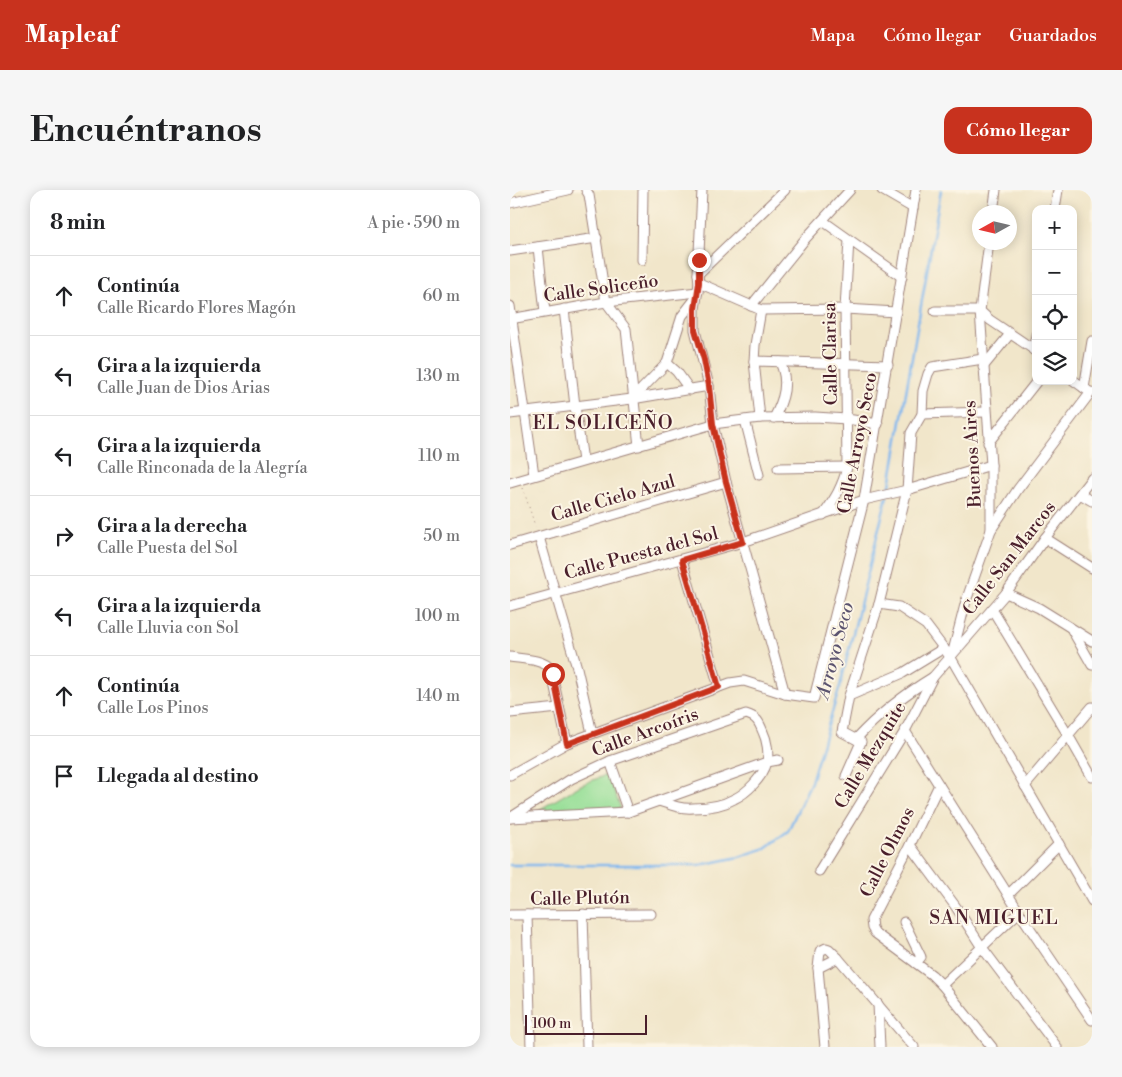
<!DOCTYPE html>
<html lang="es">
<meta charset="utf-8">
<style>
body{margin:0;font-family:"Libre Bodoni",serif;background:#f6f6f6;color:#202124}
.controls{position:absolute;right:15px;top:15px;display:grid;overflow:hidden;border-radius:10px;box-shadow:0 2px 12px #0003}
.controls button{width:45px;height:45px;display:grid;place-items:center;padding:0;border:0;border-bottom:1px solid #e0e0e0;background:#fff;color:#202124;font:25px sans-serif}
.compass{position:absolute;left:462px;top:15px;width:45px;height:45px;border-radius:50%;background:#fff;box-shadow:0 2px 12px #0003;rotate:262deg}
.scale{position:absolute;left:15px;bottom:12px;width:122px;box-sizing:border-box;padding-left:5px;border:2px solid #4a1f2b;border-top:0;font-size:14px;line-height:18px;white-space:nowrap;color:#4a1f2b;-webkit-text-stroke:4px #fcf5e5;paint-order:stroke}
.stop{position:absolute;width:15px;height:15px;margin:-11px;border:4px solid #c8321e;border-radius:50%;background:#fff}
.stop.end{background:#c8321e;border-color:#fff;box-shadow:0 1px 5px #0008}
.list{margin:0;padding:0;list-style:none}
h2{display:flex;justify-content:space-between;align-items:center;height:65px;margin:0;padding:0 20px;font-size:21px}
h2 small{font-size:16px;font-weight:400;color:#757577}
.list li{display:grid;grid-template-columns:32px 1fr auto;gap:15px;align-items:center;box-sizing:border-box;height:80px;padding:0 20px;border-top:1px solid #e0e0e0}
.list b{display:block;font-size:19px;white-space:nowrap}
.list p{margin:0;font-size:16px;white-space:nowrap;color:#757577}
.list em{font-size:16px;font-style:normal;color:#757577}
.icon{flex:none;width:28px;height:28px;fill:none;stroke:currentColor;stroke-width:2;stroke-linecap:round;stroke-linejoin:round}
.map{position:relative;flex:none;width:582px;height:857px;overflow:hidden;border-radius:15px}
header{display:flex;align-items:center;gap:30px;box-sizing:border-box;height:70px;padding:0 25px;background:#c8321e;color:#fff}
header strong{font-size:24px}
nav{display:flex;gap:28px;margin-inline-start:auto;font-size:18px}
.intro{display:flex;align-items:center;justify-content:space-between;box-sizing:border-box;height:120px;padding:0 30px}
h1{margin:0;font-size:35px}
.button{padding:12px 22px;border-radius:15px;background:#c8321e;color:#fff;font-size:18px;font-weight:700}
main{display:flex;gap:30px;padding:0 30px}
aside{flex:1;background:#fff;border-radius:15px;box-shadow:0 2px 12px #0003}
.map>svg:first-child{display:block}
.green{fill:#98df98;stroke:#717f62}
.lines{fill:none;stroke-linecap:round;stroke-linejoin:round}
.stream{stroke:#7eb7ef;stroke-width:2.5}
.minor-casing{stroke:#9e827a;stroke-width:11}
.path{stroke:#9e827a;stroke-width:1;stroke-dasharray:1 4;stroke-linecap:butt}
.minor{stroke:#fff;stroke-width:9}
.route{stroke:#c8321e;stroke-width:6}
.labels{text-anchor:middle;stroke-width:4;stroke-linejoin:round;paint-order:stroke}
.street-label{font-size:18px;fill:#4a1f2b;stroke:#fcf5e5}
.neighbourhood-label{font-size:19px;letter-spacing:1px;fill:#4a1f2b;stroke:#fcf5e5}
.water-label{font-size:19px;font-style:italic;fill:#5c5470;stroke:#fcf5e5}
</style>
<header>
<strong>Mapleaf</strong>
<nav><a>Mapa</a><a>Cómo llegar</a><a>Guardados</a></nav>
</header>
<div class="intro"><h1>Encuéntranos</h1><a class="button">Cómo llegar</a></div>
<main>
<aside>
<h2>8 min<small>A pie · 590 m</small></h2>
<ul class="list">
<li><svg class="icon" aria-label="ahead" viewBox="0 0 24 24"><path d="M12 20V5M6 11l6-6 6 6"/></svg><div><b>Continúa</b><p>Calle Ricardo Flores Magón</p></div><em>60 m</em></li>
<li><svg class="icon" aria-label="left" viewBox="0 0 24 24"><path d="M17 20v-9H6M10 6l-5 5 5 5"/></svg><div><b>Gira a la izquierda</b><p>Calle Juan de Dios Arias</p></div><em>130 m</em></li>
<li><svg class="icon" aria-label="left" viewBox="0 0 24 24"><path d="M17 20v-9H6M10 6l-5 5 5 5"/></svg><div><b>Gira a la izquierda</b><p>Calle Rinconada de la Alegría</p></div><em>110 m</em></li>
<li><svg class="icon" aria-label="right" viewBox="0 0 24 24"><path d="M7 20v-9h11M14 6l5 5-5 5"/></svg><div><b>Gira a la derecha</b><p>Calle Puesta del Sol</p></div><em>50 m</em></li>
<li><svg class="icon" aria-label="left" viewBox="0 0 24 24"><path d="M17 20v-9H6M10 6l-5 5 5 5"/></svg><div><b>Gira a la izquierda</b><p>Calle Lluvia con Sol</p></div><em>100 m</em></li>
<li><svg class="icon" aria-label="ahead" viewBox="0 0 24 24"><path d="M12 20V5M6 11l6-6 6 6"/></svg><div><b>Continúa</b><p>Calle Los Pinos</p></div><em>140 m</em></li>
<li><svg class="icon" aria-label="arrive" viewBox="0 0 24 24"><path d="M6 21V4h12l-3 4 3 4H6"/></svg><div><b>Llegada al destino</b></div></li>
</ul>
</aside>
<div class="map">
<svg width="582" height="857" viewBox="0 0 582 857">
<rect width="100%" height="100%" fill="#fcf5e5"/>
<filter id="ink" filterUnits="userSpaceOnUse"><feTurbulence type="fractalNoise" baseFrequency=".02" numOctaves="2"/><feDisplacementMap in="SourceGraphic" scale="10" xChannelSelector="R" yChannelSelector="G"/><feConvolveMatrix kernelMatrix="1 2 1 2 8 2 1 2 1" color-interpolation-filters="sRGB"/></filter>
<filter id="wash" filterUnits="userSpaceOnUse"><feTurbulence type="fractalNoise" baseFrequency=".0096" numOctaves="4" result="noise"/><feDisplacementMap in="SourceGraphic" scale="20" xChannelSelector="R" yChannelSelector="G"/><feGaussianBlur stdDeviation="1.12" result="paint"/><feColorMatrix in="noise" values="0 0 0 0 0 0 0 0 0 0 0 0 0 0 0 0 0 1.4 0 .05"/><feComposite in="paint" operator="in"/></filter>
<g filter="url(#wash)">
<rect width="100%" height="100%" fill="#f1e6ca"/>
<!-- green -->
<polygon class="green" points="98,584 111,619 27,621 71,595"/>
<g class="lines">
<!-- stream -->
<g class="stream">
<polyline points="379,301 431,0"/>
<polyline points="0,675 190,675 229,667 255,658 278,641 301,592 330,496 377,306"/>
</g>
</g>
</g>
<g filter="url(#ink)">
<g class="lines">
<!-- minor casing -->
<g class="minor-casing">
<g id="minor">
<polyline points="76,0 79,5 96,112 116,139 129,256"/>
<polyline points="192,0 188,84 189,93 185,119 185,140 199,196 203,234 216,292 275,504"/>
<polyline points="372,0 403,18"/>
<polyline points="0,13 58,0"/>
<polyline points="545,19 548,0"/>
<polyline points="483,22 486,0"/>
<polyline points="313,31 392,87"/>
<polyline points="28,57 35,122"/>
<polyline points="0,61 87,48"/>
<polyline points="132,70 133,0"/>
<polyline points="188,84 275,0"/>
<polyline points="189,93 251,120 335,119 386,122"/>
<polyline points="0,116 24,285"/>
<polyline points="241,116 296,48 340,0"/>
<polyline points="54,119 65,216 73,271"/>
<polyline points="425,121 470,121"/>
<polyline points="470,121 480,130 526,161"/>
<polyline points="0,129 96,112 188,102"/>
<polyline points="523,160 526,145"/>
<polyline points="244,171 378,175"/>
<polyline points="157,173 167,182 180,200"/>
<polyline points="473,177 500,144"/>
<polyline points="563,190 577,200"/>
<polyline points="574,198 582,151"/>
<polyline points="122,209 157,173 172,126 186,108"/>
<polyline points="0,224 122,209 199,196"/>
<polyline points="412,224 476,222"/>
<polyline points="250,228 244,171 245,155 251,120"/>
<path d="M 264,228 C 274,209 279,192 270,172"/>
<polyline points="235,230 249,285"/>
<polyline points="478,253 527,191"/>
<polyline points="268,278 337,277"/>
<polyline points="0,293 203,234 250,228 305,227 337,229 368,234"/>
<polyline points="570,304 582,311"/>
<path d="M 313,325 C 324,310 333,296 337,277 L 335,119 L 339,50"/>
<polyline points="481,340 508,299 581,202"/>
<polyline points="29,347 67,478 82,543"/>
<polyline points="535,348 582,378"/>
<polyline points="0,355 216,292"/>
<polyline points="172,370 209,497"/>
<polyline points="496,403 529,418 582,451"/>
<polyline points="369,414 389,417 416,435 441,468 582,711"/>
<polyline points="0,416 233,352 354,310 397,300 481,275"/>
<polyline points="482,419 558,545 582,587"/>
<polyline points="562,440 582,475"/>
<polyline points="442,465 456,411 481,340 481,275 470,121 479,52"/>
<path d="M 0,467 C 12,469 33,469 41,479 L 57,553"/>
<polyline points="339,506 393,483 434,458"/>
<polyline points="0,523 49,518"/>
<polyline points="395,541 509,722 582,830"/>
<path d="M 346,549 C 368,525 395,504 423,487"/>
<polyline points="100,571 118,622"/>
<polyline points="0,585 57,553 220,493 234,491 275,504 304,508 354,310 406,0"/>
<polyline points="336,586 351,552 332,542 339,506 369,414 397,300 401,243 412,224 413,201 418,184 422,177 473,169"/>
<polyline points="429,595 400,655 361,730 362,738 365,743 422,785 432,795 482,857"/>
<polyline points="515,596 582,517"/>
<path d="M 0,628 L 61,589 L 100,571 L 236,524 C 247,527 249,532 253,542 C 257,550 259,563 257,572 C 253,587 237,603 224,609 C 212,616 196,618 183,618 C 171,619 161,615 149,611"/>
<polyline points="0,628 118,622 257,572 268,570"/>
<polyline points="400,655 446,717 471,756 547,857"/>
<polyline points="309,681 395,541 423,487 496,403 535,348 582,288"/>
<polyline points="498,705 549,654"/>
<polyline points="73,724 77,857"/>
<polyline points="0,725 141,724"/>
<polyline points="17,725 21,857"/>
<polyline points="394,732 411,767 406,773"/>
<polyline points="308,778 328,768"/>
<polyline points="432,795 509,722"/>
<polyline points="368,814 370,857"/>
<polyline points="315,857 308,778 310,761 316,758 319,759 328,768 404,857"/>
</g>
</g>
<!-- path -->
<polyline class="path" points="13,298 26,339"/>
<!-- minor -->
<use href="#minor" class="minor"/>
</g>
</g>
<g class="lines" filter="url(#ink)">
<!-- route -->
<polyline class="route" points="43,484 57,554 209,497 172,370 233,352 216,292 203,234 199,196 194,170 185,140 185,119 189,93 189,70"/>
</g>
<g class="labels">
<!-- street labels -->
<g class="street-label">
<text transform="translate(91 98) rotate(-8)" y="6">Calle Soliceño</text>
<text transform="translate(320 164) rotate(-91)" y="6">Calle Clarisa</text>
<text transform="translate(347 253) rotate(-79)" y="6">Calle Arroyo Seco</text>
<text transform="translate(462 264) rotate(-93)" y="6">Buenos Aires</text>
<text transform="translate(103 308) rotate(-16)" y="6">Calle Cielo Azul</text>
<text transform="translate(131 363) rotate(-15)" y="6">Calle Puesta del Sol</text>
<text transform="translate(499 368) rotate(-52)" y="6">Calle San Marcos</text>
<text transform="translate(135 542) rotate(-20)" y="6">Calle Arcoíris</text>
<text transform="translate(360 565) rotate(-59)" y="6">Calle Mezquite</text>
<text transform="translate(377 662) rotate(-63)" y="6">Calle Olmos</text>
<text transform="translate(70 708) rotate(-1)" y="6">Calle Plutón</text>
</g>
<!-- neighbourhood labels -->
<g class="neighbourhood-label">
<text x="93" y="239">EL SOLICEÑO</text>
<text x="484" y="734">SAN MIGUEL</text>
</g>
<!-- water labels -->
<g class="water-label">
<text transform="translate(324 460) rotate(-75)" y="7">Arroyo Seco</text>
</g>
</g>
</svg>
<div class="controls">
<button>+</button>
<button>−</button>
<button><svg class="icon" aria-label="locate" viewBox="0 0 24 24"><circle cx="12" cy="12" r="6"/><path d="M12 2v4M12 18v4M2 12h4M18 12h4"/></svg></button>
<button><svg class="icon" aria-label="layers" viewBox="0 0 24 24"><path d="M12 4l9 5-9 5-9-5zM3 14l9 5 9-5"/></svg></button>
</div>
<svg class="compass" viewBox="-18 -18 36 36"><path d="M0-13l5 13h-10z" fill="#e53935"/><path d="M0 13l5-13h-10z" fill="#757577"/></svg>
<div class="scale">100 m</div>
<div class="stop" style="left:43px;top:484px"></div>
<div class="stop end" style="left:189px;top:70px"></div>
</div>
</main>
